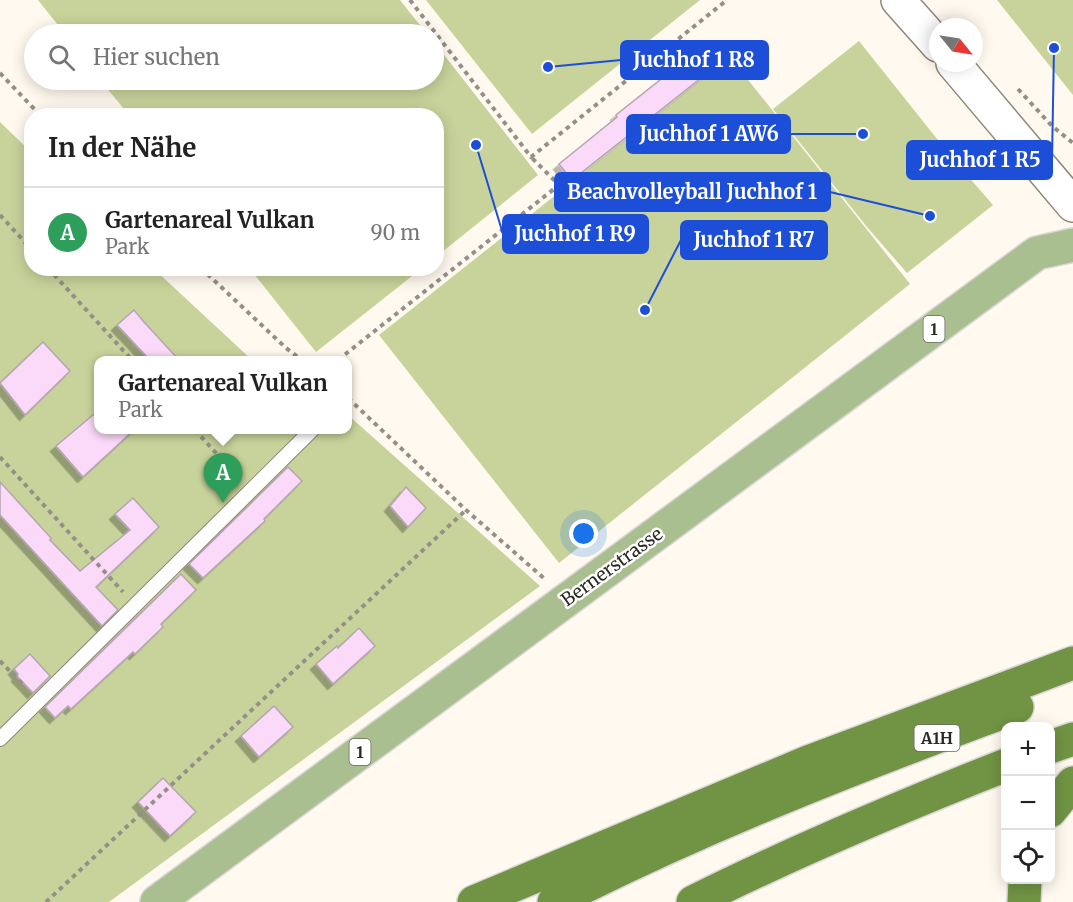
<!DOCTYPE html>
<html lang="de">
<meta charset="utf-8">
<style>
body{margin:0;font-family:Merriweather,serif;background:#f6f6f6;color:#222}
.controls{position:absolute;right:18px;bottom:18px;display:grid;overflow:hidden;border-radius:12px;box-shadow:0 3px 15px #0003}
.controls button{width:54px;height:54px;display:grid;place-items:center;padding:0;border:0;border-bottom:2px solid #e0e0e0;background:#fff;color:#222;font:30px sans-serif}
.compass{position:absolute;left:929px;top:18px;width:54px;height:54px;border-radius:50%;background:#fff;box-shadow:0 3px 15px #0003;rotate:120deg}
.you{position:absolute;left:584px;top:534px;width:21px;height:21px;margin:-15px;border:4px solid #fff;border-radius:50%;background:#1a73e8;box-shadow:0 0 0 9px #1a73e833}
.badge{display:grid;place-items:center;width:39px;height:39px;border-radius:50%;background:#0b8043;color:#fff;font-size:20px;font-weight:700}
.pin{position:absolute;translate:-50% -50px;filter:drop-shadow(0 2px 3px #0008)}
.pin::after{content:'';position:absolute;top:32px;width:21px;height:18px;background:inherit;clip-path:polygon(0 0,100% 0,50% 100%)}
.popup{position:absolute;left:94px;top:356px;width:258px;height:78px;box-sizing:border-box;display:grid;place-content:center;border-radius:12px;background:#fff;filter:drop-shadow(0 2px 4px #0005);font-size:20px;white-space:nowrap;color:#767676}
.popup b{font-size:22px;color:#222}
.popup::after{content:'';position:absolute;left:50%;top:100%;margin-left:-12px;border:12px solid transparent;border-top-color:#fff}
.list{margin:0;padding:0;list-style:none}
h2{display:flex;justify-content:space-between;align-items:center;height:78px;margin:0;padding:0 24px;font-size:26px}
h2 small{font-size:20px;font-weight:400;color:#767676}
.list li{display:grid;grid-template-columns:39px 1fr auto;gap:18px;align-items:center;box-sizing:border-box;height:90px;padding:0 24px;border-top:2px solid #e0e0e0}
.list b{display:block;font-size:22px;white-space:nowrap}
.list p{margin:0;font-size:20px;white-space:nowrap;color:#767676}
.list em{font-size:20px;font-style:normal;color:#767676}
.icon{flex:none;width:33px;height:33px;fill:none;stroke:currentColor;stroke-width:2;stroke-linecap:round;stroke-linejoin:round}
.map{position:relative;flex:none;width:1073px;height:902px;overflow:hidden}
.search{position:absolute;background:#fff;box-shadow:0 3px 15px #0003;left:24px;top:24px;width:420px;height:66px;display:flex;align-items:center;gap:15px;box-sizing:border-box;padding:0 21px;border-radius:33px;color:#767676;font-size:22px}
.panel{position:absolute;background:#fff;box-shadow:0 3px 15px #0003;left:24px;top:108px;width:420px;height:168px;border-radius:24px}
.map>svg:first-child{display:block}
.green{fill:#c8d39b}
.building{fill:#fad9f9;stroke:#b3a5b2;stroke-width:1.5;filter:url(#shadow)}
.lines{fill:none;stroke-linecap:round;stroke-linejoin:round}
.lane-casing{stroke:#8f8778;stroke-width:16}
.secondary-casing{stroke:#8f8778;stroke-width:36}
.primary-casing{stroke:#d9d8d7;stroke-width:36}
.highway-casing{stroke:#d9d8d7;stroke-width:36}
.path{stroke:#949088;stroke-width:4;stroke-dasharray:4.5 4.5;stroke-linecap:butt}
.lane{stroke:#fff;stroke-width:14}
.secondary{stroke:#fff;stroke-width:33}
.primary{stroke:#aabf8f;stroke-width:33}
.highway{stroke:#719444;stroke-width:33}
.labels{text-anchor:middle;stroke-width:5;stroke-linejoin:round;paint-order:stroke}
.shield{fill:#fff;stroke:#6b6965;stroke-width:1.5}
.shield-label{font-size:16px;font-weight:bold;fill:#2c2923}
.street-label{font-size:18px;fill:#2c2923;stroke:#fff}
.leader{fill:none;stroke:#1d4ed8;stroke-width:2}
.callout-dot{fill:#1d4ed8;stroke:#fff;stroke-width:2}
.callout{fill:#1d4ed8;stroke:#1d4ed8;stroke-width:2}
.callout-label{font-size:20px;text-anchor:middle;font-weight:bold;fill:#fff}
</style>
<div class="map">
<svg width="1073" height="902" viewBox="0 0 1073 902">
<defs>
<filter id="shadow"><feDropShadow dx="-5.5" dy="5.5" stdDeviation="0" flood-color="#0004"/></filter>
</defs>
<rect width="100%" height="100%" fill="#fff9ef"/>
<!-- green -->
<g class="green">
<polygon points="38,0 400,0 427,34 65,34"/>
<polygon points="426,0 700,0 532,134"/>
<polygon points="997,0 1073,0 1073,95"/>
<polygon points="859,41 953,159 993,205 907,273 867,227 773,109"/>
<polygon points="434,42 538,175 437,256 436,116 129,115 100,80 434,80"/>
<polygon points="730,57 910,284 559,563 379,335"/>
<polygon points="0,122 31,152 32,268 154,269 252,360 98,360 98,430 348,430 348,415 540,586 109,902 0,902"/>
<polygon points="250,269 421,269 316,352"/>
</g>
<!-- building -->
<g class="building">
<polygon points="712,42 725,59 572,180 559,164 617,117 616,115 694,53 696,55"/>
<polygon points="134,310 144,322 179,360 150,360 117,325"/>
<polygon points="43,342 70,371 25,415 0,383"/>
<polygon points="99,410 99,429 135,429 83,477 56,446"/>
<polygon points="288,467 302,481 264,519 265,521 203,578 189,564"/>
<polygon points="0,482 51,538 50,540 80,571 130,530 115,514 133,498 159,527 96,587 118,610 102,626 0,515"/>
<polygon points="406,487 426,508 408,527 390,506"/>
<polygon points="181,574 196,590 161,624 163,627 135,654 133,652 71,709 68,706 55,718 45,707"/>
<polygon points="359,628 375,646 333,684 316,664 337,646 338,648"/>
<polygon points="30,654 50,676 33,693 17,676 18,674 14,669"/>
<polygon points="274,706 293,727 259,757 241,736"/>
<polygon points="163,778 196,812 170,836 138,802"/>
</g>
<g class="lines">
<!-- lane casing -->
<g class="lane-casing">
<polyline id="lane" points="0,739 312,430"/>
</g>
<!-- secondary casing -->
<g class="secondary-casing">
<g id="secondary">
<polyline points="898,0 938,45"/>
<polyline points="953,63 1073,205"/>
</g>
</g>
<!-- primary casing -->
<g class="primary-casing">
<polyline id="primary" points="157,902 1037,253 1073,245"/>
</g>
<!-- highway casing -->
<g class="highway-casing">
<g id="highway">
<polyline points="1050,747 1073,739"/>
<polyline points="1050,811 1073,783"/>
<polyline points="474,902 808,762 1073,663"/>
<path d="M 554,902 C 703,826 860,765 1017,707"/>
<path d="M 693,902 C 795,851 900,807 1006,765"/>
<polyline points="1024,902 1025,880"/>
</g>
</g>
<!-- path -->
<g class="path">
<polyline points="410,0 531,157 727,0"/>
<polyline points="0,73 41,116"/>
<polyline points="1018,89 1052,126 1073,143"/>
<polyline points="0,215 32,250"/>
<polyline points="48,268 132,360"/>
<polyline points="201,268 286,348 302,360"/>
<polyline points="338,360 559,185 531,157"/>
<polyline points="348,398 466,510 546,580"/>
<polyline points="195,430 237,476"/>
<polyline points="0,457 123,592"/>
<polyline points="0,661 25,687"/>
<polyline points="46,902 466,510"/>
</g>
<!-- lane -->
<use href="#lane" class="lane"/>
<!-- secondary -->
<use href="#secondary" class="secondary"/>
<!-- primary -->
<use href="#primary" class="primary"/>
<!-- highway -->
<use href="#highway" class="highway"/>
</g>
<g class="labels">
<!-- shield labels -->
<g class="shield">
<rect x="923.5" y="316" width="21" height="26" rx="4.5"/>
<rect x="914.5" y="725" width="45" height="26" rx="4.5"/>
<rect x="349.5" y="739" width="21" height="26" rx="4.5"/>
</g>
<g class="shield-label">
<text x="934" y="335">1</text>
<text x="937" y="744">A1H</text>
<text x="360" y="758">1</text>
</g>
<!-- street labels -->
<g class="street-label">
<text transform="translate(612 567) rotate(-36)" y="6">Bernerstrasse</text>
</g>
</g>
<!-- callouts -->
<path class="leader" d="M548 67L621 60M863 134L790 134M1054 48L1052 160M930 216L830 192M476 145L503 234M645 310L681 240"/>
<g class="callout-dot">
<circle cx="548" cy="67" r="6"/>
<circle cx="863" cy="134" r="6"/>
<circle cx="1054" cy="48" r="6"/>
<circle cx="930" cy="216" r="6"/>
<circle cx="476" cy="145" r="6"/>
<circle cx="645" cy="310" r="6"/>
</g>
<g class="callout">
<rect x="621" y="41" width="147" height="38" rx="6"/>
<rect x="627" y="115" width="163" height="38" rx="6"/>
<rect x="907" y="141" width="145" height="38" rx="6"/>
<rect x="555" y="173" width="275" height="38" rx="6"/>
<rect x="503" y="215" width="145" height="38" rx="6"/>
<rect x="681" y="221" width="146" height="38" rx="6"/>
</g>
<g class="callout-label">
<text x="694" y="67">Juchhof 1 R8</text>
<text x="709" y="141">Juchhof 1 AW6</text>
<text x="980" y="167">Juchhof 1 R5</text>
<text x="692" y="199">Beachvolleyball Juchhof 1</text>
<text x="575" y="241">Juchhof 1 R9</text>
<text x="754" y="247">Juchhof 1 R7</text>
</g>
</svg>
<div class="controls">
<button>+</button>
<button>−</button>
<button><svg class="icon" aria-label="locate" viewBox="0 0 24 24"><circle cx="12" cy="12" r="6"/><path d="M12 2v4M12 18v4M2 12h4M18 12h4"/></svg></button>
</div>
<svg class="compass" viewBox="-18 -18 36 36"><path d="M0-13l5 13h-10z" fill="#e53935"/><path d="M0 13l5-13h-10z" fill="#767676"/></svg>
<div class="you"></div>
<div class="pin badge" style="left:223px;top:503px;background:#2e9e5b">A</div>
<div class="popup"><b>Gartenareal Vulkan</b>Park</div>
<div class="search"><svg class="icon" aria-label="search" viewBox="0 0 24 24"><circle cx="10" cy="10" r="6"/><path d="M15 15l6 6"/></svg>Hier suchen</div>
<section class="panel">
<h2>In der Nähe<small></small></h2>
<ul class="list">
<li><span class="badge" style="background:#2e9e5b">A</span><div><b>Gartenareal Vulkan</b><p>Park</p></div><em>90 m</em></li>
</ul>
</section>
</div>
